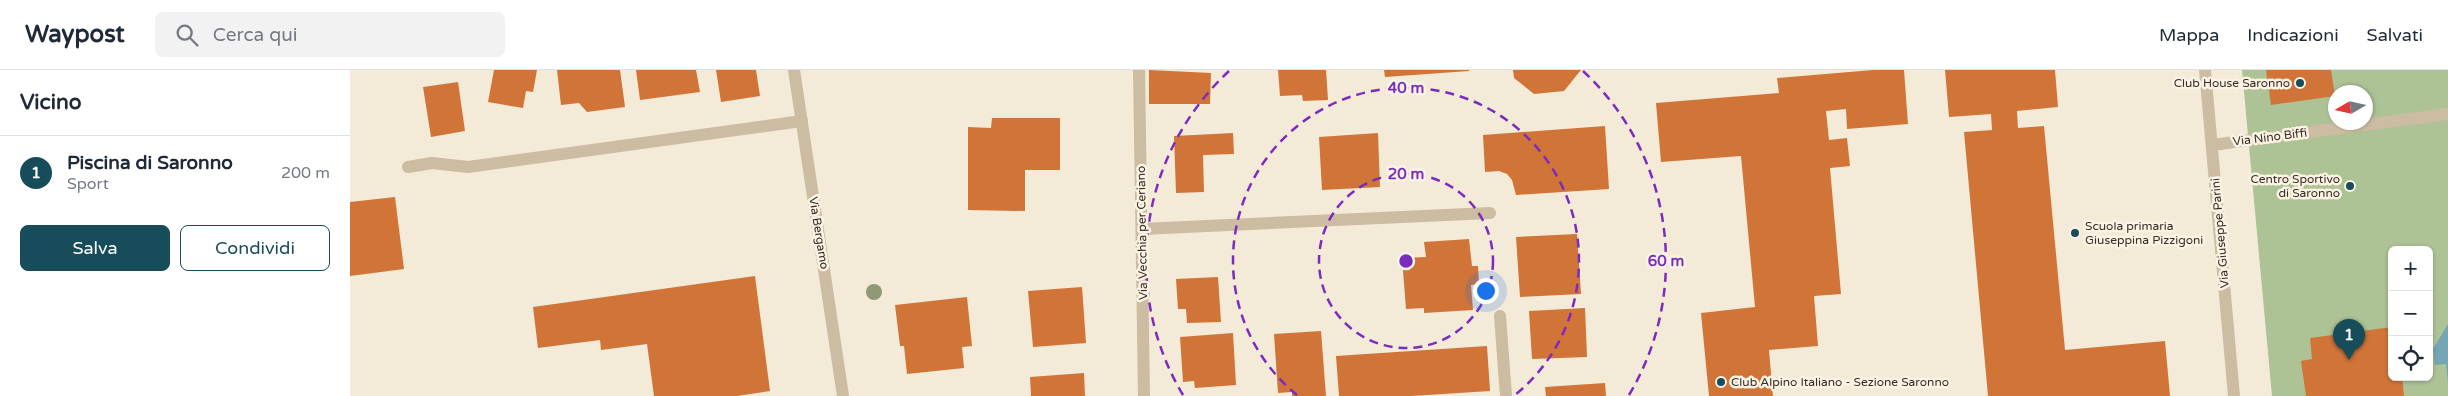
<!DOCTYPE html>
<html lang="it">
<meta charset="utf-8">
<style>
body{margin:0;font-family:"Varela Round",sans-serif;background:#f2f2f3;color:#1f2937}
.controls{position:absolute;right:15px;bottom:15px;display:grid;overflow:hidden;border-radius:8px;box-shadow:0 1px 4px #0004}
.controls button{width:45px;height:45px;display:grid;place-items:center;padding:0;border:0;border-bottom:1px solid #e0e1e3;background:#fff;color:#1f2937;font:25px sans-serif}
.compass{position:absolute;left:1978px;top:15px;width:45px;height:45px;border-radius:50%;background:#fff;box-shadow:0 1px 4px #0004;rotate:261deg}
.you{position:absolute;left:1135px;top:220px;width:18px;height:18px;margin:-12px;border:4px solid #fff;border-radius:50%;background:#1a73e8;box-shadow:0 0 0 8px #1a73e833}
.badge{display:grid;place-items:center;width:32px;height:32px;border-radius:50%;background:#174c5b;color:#fff;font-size:16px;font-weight:700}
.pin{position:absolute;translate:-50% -41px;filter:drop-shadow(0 1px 2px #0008)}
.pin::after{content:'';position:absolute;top:26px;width:18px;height:15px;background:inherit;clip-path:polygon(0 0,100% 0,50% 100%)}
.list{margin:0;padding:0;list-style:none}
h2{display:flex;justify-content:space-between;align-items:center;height:65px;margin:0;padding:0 20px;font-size:21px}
h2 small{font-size:16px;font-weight:400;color:#747a83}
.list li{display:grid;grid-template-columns:32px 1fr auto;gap:15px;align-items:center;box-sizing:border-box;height:75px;padding:0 20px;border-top:1px solid #e0e1e3}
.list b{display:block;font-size:19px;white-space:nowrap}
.list p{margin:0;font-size:16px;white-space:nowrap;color:#747a83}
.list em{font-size:16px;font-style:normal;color:#747a83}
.actions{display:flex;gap:10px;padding:15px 20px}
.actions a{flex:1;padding:11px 0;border:1px solid #174c5b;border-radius:8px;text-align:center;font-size:18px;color:#174c5b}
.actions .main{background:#174c5b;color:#fff}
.icon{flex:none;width:28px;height:28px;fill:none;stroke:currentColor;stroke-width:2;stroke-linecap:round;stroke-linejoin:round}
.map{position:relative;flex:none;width:2098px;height:326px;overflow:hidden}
header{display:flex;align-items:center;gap:30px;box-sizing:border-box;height:70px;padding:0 25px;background:#fff;border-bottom:1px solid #e0e1e3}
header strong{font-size:24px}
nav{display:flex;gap:28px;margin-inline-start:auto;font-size:18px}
.search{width:350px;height:45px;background:#f2f2f3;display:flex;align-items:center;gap:12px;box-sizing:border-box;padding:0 18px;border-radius:8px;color:#747a83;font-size:19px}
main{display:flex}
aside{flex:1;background:#fff}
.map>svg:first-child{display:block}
.green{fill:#adc396;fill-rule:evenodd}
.water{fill:#74a6b3}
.building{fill:#d17438}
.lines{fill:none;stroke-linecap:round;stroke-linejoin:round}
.service{stroke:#ccbca2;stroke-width:12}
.pedestrian{stroke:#ccbca2;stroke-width:12}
.minor{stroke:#ccbca2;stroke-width:12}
.tertiary{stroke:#ccbca2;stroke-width:12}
.tree{fill:#8f9976}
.ring{fill:none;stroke:#7b2cbf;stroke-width:2.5;stroke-dasharray:9 6}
.poi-dot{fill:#174c5b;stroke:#fbf3e4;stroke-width:2}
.labels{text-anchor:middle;stroke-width:5;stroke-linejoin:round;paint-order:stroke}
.poi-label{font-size:12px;fill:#362d25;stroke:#fbf3e4;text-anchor:end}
.street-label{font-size:12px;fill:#362d25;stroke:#fbf3e4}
.centre{fill:#7b2cbf;stroke:#fbf3e4;stroke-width:2.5}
.ring-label{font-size:15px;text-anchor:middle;font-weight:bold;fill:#7b2cbf;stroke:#fbf3e4;stroke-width:5;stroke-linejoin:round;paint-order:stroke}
</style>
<header>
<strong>Waypost</strong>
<div class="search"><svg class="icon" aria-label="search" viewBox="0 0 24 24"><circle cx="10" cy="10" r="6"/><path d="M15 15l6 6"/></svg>Cerca qui</div>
<nav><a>Mappa</a><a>Indicazioni</a><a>Salvati</a></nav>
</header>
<main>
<aside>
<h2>Vicino<small></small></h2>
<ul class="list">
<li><span class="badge">1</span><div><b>Piscina di Saronno</b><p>Sport</p></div><em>200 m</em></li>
</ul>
<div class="actions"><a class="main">Salva</a><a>Condividi</a></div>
</aside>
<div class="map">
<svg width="2098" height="326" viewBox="0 0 2098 326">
<rect width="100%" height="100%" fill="#f3ead7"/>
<!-- green -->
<path class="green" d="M 1892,0 L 2098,0 L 2098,326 L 1922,326 ZM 1986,22 L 2016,22 L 2016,52 L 1986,52 ZM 2042,180 L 2079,180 L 2079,307 L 2042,307 Z"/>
<!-- water -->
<polygon class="water" points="2098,254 2098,312 2096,294 2085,295 2083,279"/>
<!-- building -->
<g class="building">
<polygon points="144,0 187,0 183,22 176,21 173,38 138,32"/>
<polygon points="207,0 270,0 275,37 237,42 229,33 211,35"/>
<polygon points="286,0 346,0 350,22 290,30"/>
<polygon points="366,0 406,0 410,26 371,32"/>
<polygon points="799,0 861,3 860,34 799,34"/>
<polygon points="928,0 976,0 978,30 953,31 952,25 930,26"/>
<polygon points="1034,0 1119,0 1119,1 1035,7"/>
<polygon points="1163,0 1231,0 1214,21 1184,24 1164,8"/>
<polygon points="1523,0 1554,0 1558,54 1497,59 1496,39 1476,41 1479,70 1497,68 1500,96 1480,98 1491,224 1464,226 1468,276 1419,280 1423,326 1359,326 1351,243 1405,237 1391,86 1311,92 1306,33 1429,23 1427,8"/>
<polygon points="1595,0 1705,0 1708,37 1667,41 1668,58 1694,56 1715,280 1815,271 1820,326 1638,326 1614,62 1642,60 1641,44 1599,47"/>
<polygon points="1916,0 1981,0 1985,26 1921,35"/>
<polygon points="108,12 115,61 81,67 73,17"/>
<polygon points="642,48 710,48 710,100 675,100 675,141 618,140 618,57 641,58"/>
<polygon points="1255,56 1259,119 1166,125 1162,110 1157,104 1149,101 1135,102 1133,65"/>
<polygon points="883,63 884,84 853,85 854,122 826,123 824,66"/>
<polygon points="1028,63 1030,117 972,120 969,67"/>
<polygon points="45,127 54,199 0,206 0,132"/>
<polygon points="1227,164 1231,224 1170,227 1166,167"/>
<polygon points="1119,169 1122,196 1128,196 1129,214 1121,215 1123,240 1074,243 1074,238 1056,239 1052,188 1076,187 1074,172"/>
<polygon points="405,206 420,321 387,326 304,326 297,274 251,280 250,270 188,278 183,237"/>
<polygon points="868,207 871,252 837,253 836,239 828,239 826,209"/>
<polygon points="732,217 736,273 683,277 678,221"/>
<polygon points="617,227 622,276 612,277 614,298 557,304 554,276 550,276 545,235"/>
<polygon points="1235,238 1237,287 1182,289 1179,241"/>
<polygon points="2042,257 2042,307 2052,307 2054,326 1956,326 1951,291 1962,289 1960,268"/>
<polygon points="971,261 976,326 942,326 942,322 928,323 924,264"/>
<polygon points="883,263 886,315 845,318 844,311 833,312 830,267"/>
<polygon points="1137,276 1140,321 1062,326 989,326 986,286"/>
<polygon points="734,303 735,326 681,326 680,307"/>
<polygon points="1255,313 1256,326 1196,326 1195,317"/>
</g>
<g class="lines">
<!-- service -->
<g class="service">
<polyline points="58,97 82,93 118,97 452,51"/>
<polyline points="792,159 1140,143"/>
<polyline points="1150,246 1156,326"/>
</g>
<!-- pedestrian -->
<polyline class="pedestrian" points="1862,75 2098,44"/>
<!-- minor -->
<g class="minor">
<polyline points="789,0 794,326"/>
<polyline points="1855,0 1884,326"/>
</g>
<!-- tertiary -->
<polyline class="tertiary" points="444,0 493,326"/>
</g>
<!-- trees -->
<circle class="tree" cx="524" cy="222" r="8"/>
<!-- distance rings -->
<g class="ring">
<circle cx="1056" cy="191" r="87"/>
<path d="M947 325A173 173 0 1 1 1165 325"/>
<path d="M833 325A260 260 0 0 1 879 1M1233 1A260 260 0 0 1 1279 325"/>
</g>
<!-- markers -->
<g class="poi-dot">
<circle cx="1950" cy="13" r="5"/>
<circle cx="2000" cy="116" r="5"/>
<circle cx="1725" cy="163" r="5"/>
<circle cx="1371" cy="312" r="5"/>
</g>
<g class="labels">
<!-- poi labels -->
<g class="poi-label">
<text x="1940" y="17">Club House Saronno</text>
<text x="1990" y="113">Centro Sportivo<tspan x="1990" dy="14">di Saronno</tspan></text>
<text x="1735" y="160" text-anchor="start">Scuola primaria<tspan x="1735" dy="14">Giuseppina Pizzigoni</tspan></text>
<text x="1381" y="316" text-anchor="start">Club Alpino Italiano - Sezione Saronno</text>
</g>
<!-- street labels -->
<g class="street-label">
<text transform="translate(1920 67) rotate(-7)" y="4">Via Nino Biffi</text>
<text transform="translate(469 163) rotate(81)" y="4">Via Bergamo</text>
<text transform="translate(792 163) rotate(-91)" y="4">Via Vecchia per Ceriano</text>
<text transform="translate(1870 163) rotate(-95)" y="4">Via Giuseppe Parini</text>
</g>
</g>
<circle cx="1056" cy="191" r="8" class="centre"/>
<g class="ring-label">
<text x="1056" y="23">40 m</text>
<text x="1056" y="109">20 m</text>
<text x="1316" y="196">60 m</text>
</g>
</svg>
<div class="controls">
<button>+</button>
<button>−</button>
<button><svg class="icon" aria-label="locate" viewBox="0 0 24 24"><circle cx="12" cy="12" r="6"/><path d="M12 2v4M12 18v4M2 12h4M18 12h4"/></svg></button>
</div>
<svg class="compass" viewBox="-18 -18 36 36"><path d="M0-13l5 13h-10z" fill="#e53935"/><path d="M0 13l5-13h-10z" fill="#747a83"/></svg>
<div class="you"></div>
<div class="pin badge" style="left:1999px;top:290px">1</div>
</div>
</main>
